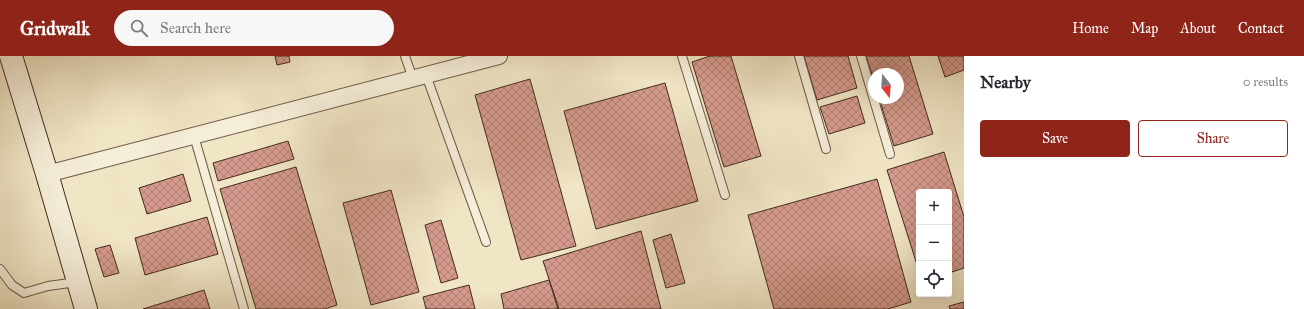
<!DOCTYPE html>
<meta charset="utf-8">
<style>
body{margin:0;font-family:"IM FELL Great Primer",serif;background:#f7f7f7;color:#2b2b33}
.controls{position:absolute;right:12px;bottom:12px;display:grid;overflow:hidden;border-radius:4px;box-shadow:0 4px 16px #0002}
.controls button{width:36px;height:36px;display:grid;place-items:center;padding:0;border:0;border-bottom:1px solid #e1e1e2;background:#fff;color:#2b2b33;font:20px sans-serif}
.compass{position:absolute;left:868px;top:12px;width:36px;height:36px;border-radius:50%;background:#fff;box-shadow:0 4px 16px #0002;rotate:163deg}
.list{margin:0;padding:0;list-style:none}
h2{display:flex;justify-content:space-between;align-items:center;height:52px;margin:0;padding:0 16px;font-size:17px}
h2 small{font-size:13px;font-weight:400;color:#7c7c81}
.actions{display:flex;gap:8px;padding:12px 16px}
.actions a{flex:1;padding:9px 0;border:1px solid #8f2418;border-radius:4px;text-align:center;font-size:14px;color:#8f2418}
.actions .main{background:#8f2418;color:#fff}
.icon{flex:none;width:22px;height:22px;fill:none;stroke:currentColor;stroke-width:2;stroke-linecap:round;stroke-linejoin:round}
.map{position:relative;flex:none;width:964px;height:253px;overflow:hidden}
header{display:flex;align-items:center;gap:24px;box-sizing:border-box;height:56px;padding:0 20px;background:#8f2418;color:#fff}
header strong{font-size:19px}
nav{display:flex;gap:22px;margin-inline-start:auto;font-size:14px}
.search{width:280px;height:36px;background:#f7f7f7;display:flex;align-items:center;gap:10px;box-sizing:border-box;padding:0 14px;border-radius:22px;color:#7c7c81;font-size:15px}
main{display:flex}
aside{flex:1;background:#fff}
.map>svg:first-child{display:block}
.building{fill:url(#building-cross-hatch);stroke:#432b21}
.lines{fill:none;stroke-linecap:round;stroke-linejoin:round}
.lane-casing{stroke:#6e5a4a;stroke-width:10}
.street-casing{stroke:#6e5a4a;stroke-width:18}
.secondary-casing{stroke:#432b21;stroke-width:24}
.lane{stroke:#f5eed9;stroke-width:8}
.street{stroke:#f5eed9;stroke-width:16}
.secondary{stroke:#f5eed9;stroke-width:22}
</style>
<header>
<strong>Gridwalk</strong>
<div class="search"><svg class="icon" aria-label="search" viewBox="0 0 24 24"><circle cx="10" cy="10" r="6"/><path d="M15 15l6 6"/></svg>Search here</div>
<nav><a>Home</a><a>Map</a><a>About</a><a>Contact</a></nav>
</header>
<main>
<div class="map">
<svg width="964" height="253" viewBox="0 0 964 253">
<defs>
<pattern id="building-cross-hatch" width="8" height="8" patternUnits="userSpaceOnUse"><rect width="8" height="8" fill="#d59a8d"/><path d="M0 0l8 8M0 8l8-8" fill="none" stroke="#ae7e73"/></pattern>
</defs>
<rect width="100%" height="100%" fill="#f0e5c5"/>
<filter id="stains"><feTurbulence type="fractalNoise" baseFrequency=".005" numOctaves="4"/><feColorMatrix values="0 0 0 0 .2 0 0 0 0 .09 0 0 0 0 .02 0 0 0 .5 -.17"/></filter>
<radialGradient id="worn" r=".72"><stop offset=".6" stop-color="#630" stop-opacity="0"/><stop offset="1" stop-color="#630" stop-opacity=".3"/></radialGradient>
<!-- building -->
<g class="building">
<polygon points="275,0 289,0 290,6 277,9"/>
<polygon points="710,0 731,0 761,100 724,111 692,6"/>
<polygon points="804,0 848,0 857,32 817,44"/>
<polygon points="866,0 909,0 933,78 894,90 879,42 898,42 898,18 874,18 874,24"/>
<polygon points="938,0 964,0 964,14 945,21"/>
<polygon points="530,23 576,190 521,204 475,39"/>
<polygon points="665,27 698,145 596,173 564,55"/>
<polygon points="857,40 865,67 829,78 820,51"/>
<polygon points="288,85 294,103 218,125 213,107"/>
<polygon points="944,96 964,161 964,212 949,217 949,136 919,136 919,215 887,114"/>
<polygon points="296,111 337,249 325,253 256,253 220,133"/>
<polygon points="183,118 191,145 147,158 139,132"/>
<polygon points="877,123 911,246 888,253 774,253 748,159"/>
<polygon points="391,134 419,236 371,249 343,147"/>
<polygon points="207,161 218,198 145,219 135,182"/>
<polygon points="441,164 458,222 441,227 425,169"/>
<polygon points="641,175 661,253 559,253 543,205"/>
<polygon points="671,178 685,227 666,232 653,184"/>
<polygon points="110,189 119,217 104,221 95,193"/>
<polygon points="549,224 558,253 504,253 501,238"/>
<polygon points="469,229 475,253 426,253 423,241"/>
<polygon points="204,234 210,253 143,253"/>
<polygon points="964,246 964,253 950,253 949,250"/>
</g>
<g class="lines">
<!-- lane casing -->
<g class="lane-casing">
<g id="lane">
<polyline points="405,0 413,23"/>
<polyline points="682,0 725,139"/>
<polyline points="799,0 826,93"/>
<polyline points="861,0 890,98"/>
<polyline points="426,19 486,186"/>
<polyline points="194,80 244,253"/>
<polyline points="0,213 12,229 24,237 48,230 77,226"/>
</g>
</g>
<!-- street casing -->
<g class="street-casing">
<polyline id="street" points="47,118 499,0"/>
</g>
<!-- secondary casing -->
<g class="secondary-casing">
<polyline id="secondary" points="11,0 47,118 86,253"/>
</g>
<!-- lane -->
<use href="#lane" class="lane"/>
<!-- street -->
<use href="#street" class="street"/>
<!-- secondary -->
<use href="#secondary" class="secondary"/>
</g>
<rect width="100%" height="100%" filter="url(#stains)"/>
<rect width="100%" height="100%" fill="url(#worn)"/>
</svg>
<div class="controls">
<button>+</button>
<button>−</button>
<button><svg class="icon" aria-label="locate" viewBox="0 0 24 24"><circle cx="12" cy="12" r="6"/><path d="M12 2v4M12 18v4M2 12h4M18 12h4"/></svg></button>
</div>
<svg class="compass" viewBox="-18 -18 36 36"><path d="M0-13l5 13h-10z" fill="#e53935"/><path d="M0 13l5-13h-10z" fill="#7c7c81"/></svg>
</div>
<aside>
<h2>Nearby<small>0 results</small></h2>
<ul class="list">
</ul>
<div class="actions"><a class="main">Save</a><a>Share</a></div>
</aside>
</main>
